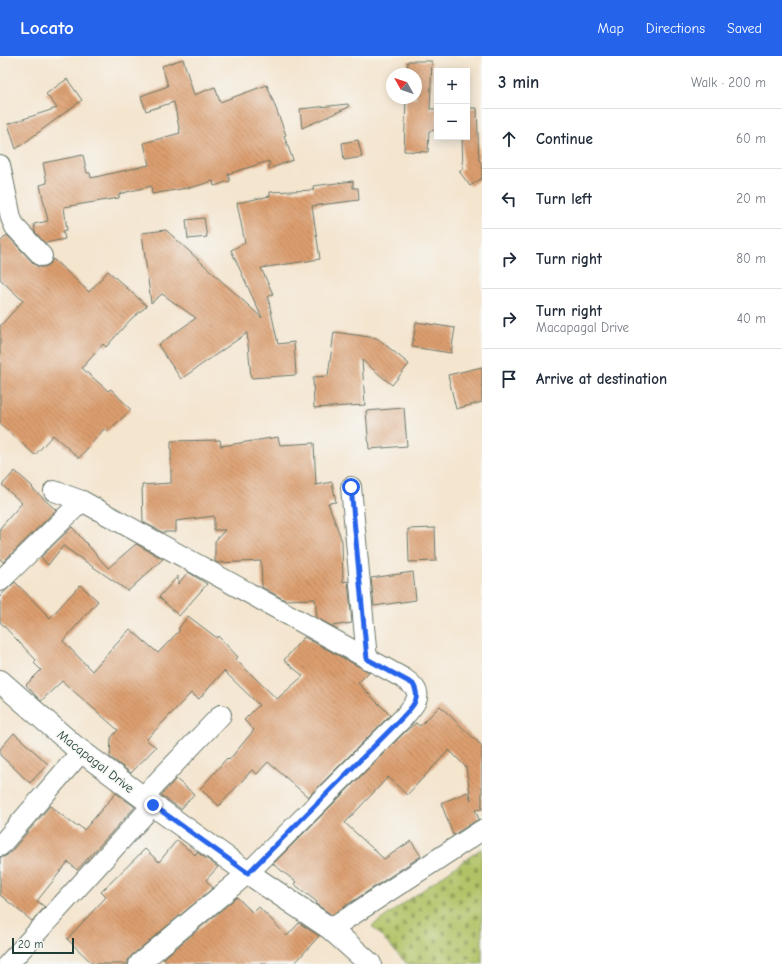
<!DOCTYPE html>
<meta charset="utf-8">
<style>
body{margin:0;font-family:"Comic Neue",sans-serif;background:#f6f6f7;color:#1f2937}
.controls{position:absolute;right:12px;top:12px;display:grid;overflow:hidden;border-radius:0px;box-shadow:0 2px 10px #0003}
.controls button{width:36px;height:36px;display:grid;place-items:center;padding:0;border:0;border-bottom:1px solid #e0e1e3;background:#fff;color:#1f2937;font:20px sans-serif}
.compass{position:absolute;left:386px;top:12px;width:36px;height:36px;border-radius:50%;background:#fff;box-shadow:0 2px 10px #0003;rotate:310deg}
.scale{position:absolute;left:12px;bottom:10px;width:62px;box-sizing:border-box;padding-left:4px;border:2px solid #1f3d34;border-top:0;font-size:11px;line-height:14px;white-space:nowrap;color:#1f3d34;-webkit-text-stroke:3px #f6f6f2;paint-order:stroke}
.stop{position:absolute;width:12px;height:12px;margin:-9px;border:3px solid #2563eb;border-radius:50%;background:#fff}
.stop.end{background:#2563eb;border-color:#fff;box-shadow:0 1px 4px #0008}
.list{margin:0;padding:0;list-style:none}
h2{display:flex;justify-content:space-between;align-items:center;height:52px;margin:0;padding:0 16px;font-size:17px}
h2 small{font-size:13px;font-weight:400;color:#747a83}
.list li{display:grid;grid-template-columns:26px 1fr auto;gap:12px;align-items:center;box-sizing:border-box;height:60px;padding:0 16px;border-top:1px solid #e0e1e3}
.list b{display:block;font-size:15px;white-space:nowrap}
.list p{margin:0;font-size:13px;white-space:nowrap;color:#747a83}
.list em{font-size:13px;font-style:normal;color:#747a83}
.icon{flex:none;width:22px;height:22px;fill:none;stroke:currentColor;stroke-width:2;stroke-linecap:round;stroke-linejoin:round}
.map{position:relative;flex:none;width:482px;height:908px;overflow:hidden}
header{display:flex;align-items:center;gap:24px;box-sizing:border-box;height:56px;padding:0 20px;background:#2563eb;color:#fff}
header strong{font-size:19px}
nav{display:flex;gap:22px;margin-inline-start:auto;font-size:14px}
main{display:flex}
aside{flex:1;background:#fff}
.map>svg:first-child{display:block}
.cemetery{fill:url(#cemetery-stones);stroke:#68804d}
.building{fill:url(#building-back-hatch)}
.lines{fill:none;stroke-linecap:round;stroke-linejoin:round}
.street-casing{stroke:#6a786a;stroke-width:22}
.secondary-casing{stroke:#6a786a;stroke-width:24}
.street{stroke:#fff;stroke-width:20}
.secondary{stroke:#fff;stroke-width:22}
.route{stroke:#2563eb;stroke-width:5}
.labels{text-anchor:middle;stroke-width:3;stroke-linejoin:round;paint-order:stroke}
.street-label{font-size:13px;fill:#1f3d34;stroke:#f6f6f2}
</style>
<header>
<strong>Locato</strong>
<nav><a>Map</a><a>Directions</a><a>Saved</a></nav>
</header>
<main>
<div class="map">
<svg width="482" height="908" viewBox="0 0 482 908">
<defs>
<pattern id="cemetery-stones" width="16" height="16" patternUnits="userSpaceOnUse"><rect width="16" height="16" fill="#b1c266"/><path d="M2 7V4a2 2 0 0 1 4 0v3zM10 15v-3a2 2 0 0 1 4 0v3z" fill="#8f9f55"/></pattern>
<pattern id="building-back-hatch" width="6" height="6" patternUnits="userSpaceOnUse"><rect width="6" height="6" fill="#dc9e6e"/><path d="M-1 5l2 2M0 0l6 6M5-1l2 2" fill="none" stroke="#b2825b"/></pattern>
</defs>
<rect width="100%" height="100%" fill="#f6f6f2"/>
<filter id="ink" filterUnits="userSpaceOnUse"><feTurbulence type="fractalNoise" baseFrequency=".025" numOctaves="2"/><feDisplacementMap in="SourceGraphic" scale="8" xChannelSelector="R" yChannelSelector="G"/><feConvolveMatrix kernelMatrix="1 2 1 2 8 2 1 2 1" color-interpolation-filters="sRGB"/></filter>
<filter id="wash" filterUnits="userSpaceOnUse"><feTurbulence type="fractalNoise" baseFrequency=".012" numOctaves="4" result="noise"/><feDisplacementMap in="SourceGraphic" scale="16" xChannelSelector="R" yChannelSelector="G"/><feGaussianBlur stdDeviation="0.9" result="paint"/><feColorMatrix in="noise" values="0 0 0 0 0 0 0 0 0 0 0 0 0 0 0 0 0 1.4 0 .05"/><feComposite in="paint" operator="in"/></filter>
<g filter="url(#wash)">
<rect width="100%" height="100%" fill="#f4e5cf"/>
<!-- cemetery -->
<polygon class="cemetery" points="482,792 482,908 407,908 372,870"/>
<g id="blocks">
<!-- building -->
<g class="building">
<polygon points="183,3 194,39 215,31 220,46 267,29 286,79 284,80 293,104 269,113 269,105 228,118 230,125 214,130 213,125 193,131 152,138 151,130 119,138 119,142 64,151 67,174 63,175 65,183 45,187 35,176 34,168 48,165 40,129 47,127 43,107 83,99 87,117 90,117 91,122 149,109 144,87 180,77 174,46 146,55 141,40 168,30 162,10"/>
<polygon points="408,5 432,5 430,53 437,53 437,74 429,75 428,96 404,95 406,42 416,42 416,18 407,18"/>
<polygon points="67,23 82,44 16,93 8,68 57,52 46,38"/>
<polygon points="348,48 349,51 302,72 300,53"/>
<polygon points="467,52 477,52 479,104 482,108 482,122 470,130 459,115 463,113 462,81 467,81"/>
<polygon points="358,84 362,101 344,104 342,87"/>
<polygon points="353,125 353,132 358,132 359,144 312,150 320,203 261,212 273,238 268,241 278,288 294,286 296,319 251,322 247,277 181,323 158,289 196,262 162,238 151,247 142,177 166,174 262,262 231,194 245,187 237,147 270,140 270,136 314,134 313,130"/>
<polygon points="204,162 207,181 188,183 186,164"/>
<polygon points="7,179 34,208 39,211 45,211 50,208 53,203 89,236 108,215 147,250 131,263 106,291 103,288 82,312 108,335 111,333 131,354 107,376 104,373 79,402 53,379 35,399 0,368 0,270 23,245 0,223 0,186"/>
<polygon points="416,266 455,272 451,297 412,291"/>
<polygon points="334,276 377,282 409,308 392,329 362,304 365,349 314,352 313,321 328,320"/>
<polygon points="482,311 482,346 456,353 448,319"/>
<polygon points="404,352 407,390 369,393 366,355"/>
<polygon points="278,381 280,389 314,387 316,429 332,426 336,446 328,447 342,485 343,526 348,525 352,567 332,570 317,562 315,543 285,544 262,531 261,505 218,507 215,505 215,485 225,474 214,474 214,460 176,465 176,476 162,476 143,466 142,429 171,427 171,385 220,384 221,390"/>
<polygon points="15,415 33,431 32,432 56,454 3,506 0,503 0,472 22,447 2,429"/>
<polygon points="72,471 108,512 136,488 163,503 128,535 63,490 48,509 41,501"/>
<polygon points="435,472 436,505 409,506 408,473"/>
<polygon points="188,516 207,528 179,560 159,541 178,520 178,528"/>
<polygon points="413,516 416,544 374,550 371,522"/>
<polygon points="15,526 50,562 80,529 98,545 63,585 92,615 130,573 158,597 180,574 178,573 188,560 217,582 218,580 238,601 235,603 277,643 303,620 284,604 304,581 369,616 358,627 390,659 308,741 268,706 257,718 252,714 219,750 200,733 227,702 229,704 254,674 244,664 259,649 224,615 199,643 191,637 146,684 156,691 131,717 110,701 111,682 118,674 62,625 41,645 26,629 41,614 34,607 36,604 0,566 0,540"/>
<polygon points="440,650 482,690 482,753 475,754 479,763 453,779 441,747 468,736 471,744 466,711 449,694 407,739 388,721 345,767 384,803 411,785 421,800 332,859 316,848 317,846 294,828 296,826 273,808 406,675 416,667 420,670"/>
<polygon points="14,677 48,708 30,727 0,699 0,693"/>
<polygon points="176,723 194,738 181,753 161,739"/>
<polygon points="116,737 135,751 77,814 68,806 37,845 45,851 32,865 0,839 0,801 4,801 9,798 50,750 76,770 78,769 84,774"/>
<polygon points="177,784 195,799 197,796 218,811 206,824 213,832 132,899 128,904 128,908 93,908 67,883 106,841 101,836 145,793 159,806"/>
<polygon points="237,841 253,857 259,851 287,880 299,867 319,880 294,908 169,908 163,903"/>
</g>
</g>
</g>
<g filter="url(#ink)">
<use href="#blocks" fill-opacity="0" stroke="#6a786a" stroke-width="1"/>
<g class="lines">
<!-- street casing -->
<g class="street-casing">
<g id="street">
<polyline points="0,109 11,162 15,171 42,200"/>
<polyline points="351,431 367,603"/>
<path d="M 54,435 L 82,445 L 403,622 C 426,637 418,644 403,662 L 248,817 L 139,908"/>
<polyline points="0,525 82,445"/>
<polyline points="143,741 221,659"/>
<polyline points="0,790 82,695"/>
<polyline points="331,873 482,774"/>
<polyline points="8,908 153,749"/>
</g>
</g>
<!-- secondary casing -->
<g class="secondary-casing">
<polyline id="secondary" points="0,625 73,689 153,749 248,817 331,873 370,908"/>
</g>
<!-- street -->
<use href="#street" class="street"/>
<!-- secondary -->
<use href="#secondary" class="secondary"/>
</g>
</g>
<g class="lines" filter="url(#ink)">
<!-- route -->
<path class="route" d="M 153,749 L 248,817 L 402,662 C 412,651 422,643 413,628 L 367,603 L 351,431"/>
</g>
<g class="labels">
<!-- street labels -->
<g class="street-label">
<text transform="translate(96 705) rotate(38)" y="5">Macapagal Drive</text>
</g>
</g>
</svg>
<div class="controls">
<button>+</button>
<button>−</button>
</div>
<svg class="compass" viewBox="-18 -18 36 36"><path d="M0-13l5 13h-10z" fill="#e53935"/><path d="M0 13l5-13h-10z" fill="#747a83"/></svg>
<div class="scale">20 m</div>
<div class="stop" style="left:351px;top:431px"></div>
<div class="stop end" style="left:153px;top:749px"></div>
</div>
<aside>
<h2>3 min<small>Walk · 200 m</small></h2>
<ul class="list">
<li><svg class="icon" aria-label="ahead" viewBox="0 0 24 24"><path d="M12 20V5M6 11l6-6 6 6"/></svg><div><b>Continue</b></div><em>60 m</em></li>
<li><svg class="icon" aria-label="left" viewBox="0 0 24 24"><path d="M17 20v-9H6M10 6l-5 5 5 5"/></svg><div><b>Turn left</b></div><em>20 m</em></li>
<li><svg class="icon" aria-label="right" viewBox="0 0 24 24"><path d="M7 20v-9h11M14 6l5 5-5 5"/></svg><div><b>Turn right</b></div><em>80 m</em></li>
<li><svg class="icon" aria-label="right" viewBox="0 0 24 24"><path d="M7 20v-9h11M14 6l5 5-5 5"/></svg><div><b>Turn right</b><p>Macapagal Drive</p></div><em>40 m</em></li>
<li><svg class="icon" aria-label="arrive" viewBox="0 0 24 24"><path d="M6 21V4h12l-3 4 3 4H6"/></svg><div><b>Arrive at destination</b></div></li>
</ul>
</aside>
</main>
